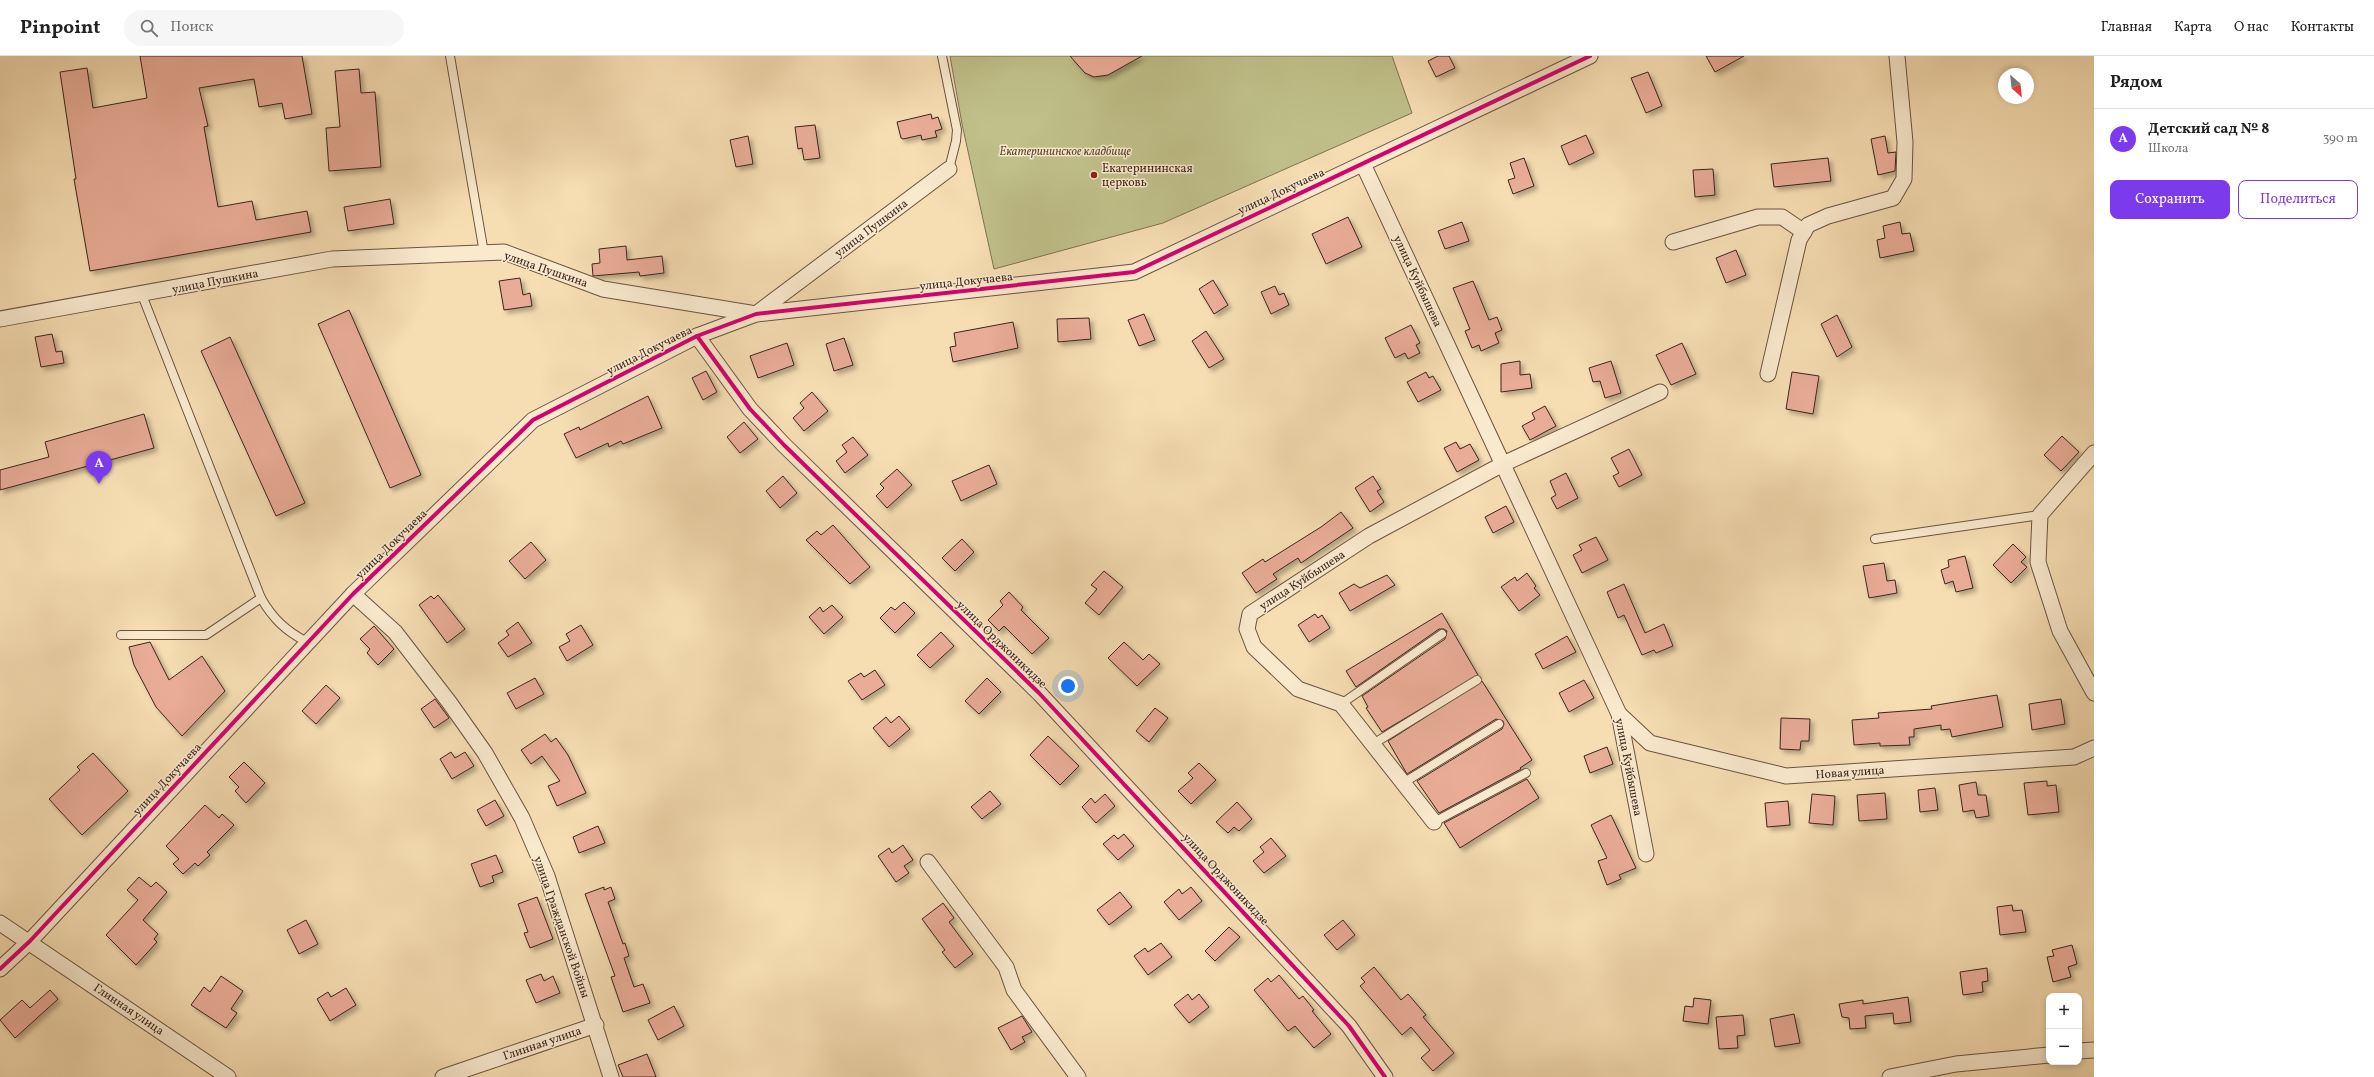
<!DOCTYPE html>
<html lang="ru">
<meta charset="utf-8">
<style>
body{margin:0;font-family:Vollkorn,serif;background:#f6f6f6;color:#222}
.controls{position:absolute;right:12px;bottom:12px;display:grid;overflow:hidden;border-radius:8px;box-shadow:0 2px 6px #0003}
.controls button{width:36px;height:36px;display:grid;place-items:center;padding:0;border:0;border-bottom:1px solid #e0e0e0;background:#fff;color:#222;font:20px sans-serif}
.compass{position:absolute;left:1998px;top:12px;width:36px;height:36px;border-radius:50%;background:#fff;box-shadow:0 2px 6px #0003;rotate:153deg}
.you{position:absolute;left:1068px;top:630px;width:14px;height:14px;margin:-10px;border:3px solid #fff;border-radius:50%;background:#1a73e8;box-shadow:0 0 0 6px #1a73e833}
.badge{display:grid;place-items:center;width:26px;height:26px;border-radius:50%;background:#7c3aed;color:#fff;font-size:13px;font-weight:700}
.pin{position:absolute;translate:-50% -33px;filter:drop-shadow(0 1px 2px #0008)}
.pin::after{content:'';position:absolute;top:21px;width:14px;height:12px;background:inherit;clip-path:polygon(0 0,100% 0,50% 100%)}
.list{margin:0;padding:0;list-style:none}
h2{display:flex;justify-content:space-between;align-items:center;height:52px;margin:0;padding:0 16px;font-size:17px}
h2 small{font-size:13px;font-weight:400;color:#767676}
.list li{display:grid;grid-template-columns:26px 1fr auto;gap:12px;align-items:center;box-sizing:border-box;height:60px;padding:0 16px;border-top:1px solid #e0e0e0}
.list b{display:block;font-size:15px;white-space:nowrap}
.list p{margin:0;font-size:13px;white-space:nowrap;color:#767676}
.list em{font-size:13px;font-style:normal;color:#767676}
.actions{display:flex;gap:8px;padding:12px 16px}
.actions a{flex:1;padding:9px 0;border:1px solid #7c3aed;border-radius:8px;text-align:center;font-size:14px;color:#7c3aed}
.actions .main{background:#7c3aed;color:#fff}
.icon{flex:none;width:22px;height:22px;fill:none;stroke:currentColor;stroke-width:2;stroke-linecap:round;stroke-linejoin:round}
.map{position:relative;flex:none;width:2094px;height:1021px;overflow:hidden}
header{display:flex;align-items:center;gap:24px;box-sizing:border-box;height:56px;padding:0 20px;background:#fff;border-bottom:1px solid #e0e0e0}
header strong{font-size:19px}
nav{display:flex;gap:22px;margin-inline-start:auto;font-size:14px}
.search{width:280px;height:36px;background:#f6f6f6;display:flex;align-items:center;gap:10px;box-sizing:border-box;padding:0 14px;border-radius:22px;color:#767676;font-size:15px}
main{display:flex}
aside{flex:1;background:#fff}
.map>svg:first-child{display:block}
.green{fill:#c0c08a;stroke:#7e7253}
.building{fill:#e9ac97;stroke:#3c251c;filter:url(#shadow)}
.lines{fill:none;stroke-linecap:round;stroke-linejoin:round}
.lane-casing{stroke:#6a5342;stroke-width:10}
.street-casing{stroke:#6a5342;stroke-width:17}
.lane{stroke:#f9e9cd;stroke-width:8}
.street{stroke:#f9e9cd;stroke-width:15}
.cycleway-casing{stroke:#f9e9cd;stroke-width:6}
.cycleway{stroke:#d6006c;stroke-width:4}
.poi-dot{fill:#8f2418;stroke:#f9e9cd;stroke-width:1.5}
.labels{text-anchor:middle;stroke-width:3;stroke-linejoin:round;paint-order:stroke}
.park-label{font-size:12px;font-style:italic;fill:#5d4c38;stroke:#f9e9cd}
.poi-label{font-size:12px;fill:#3c251c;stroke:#f9e9cd;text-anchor:start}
.street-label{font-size:12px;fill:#3c251c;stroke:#f9e9cd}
</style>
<header>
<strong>Pinpoint</strong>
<div class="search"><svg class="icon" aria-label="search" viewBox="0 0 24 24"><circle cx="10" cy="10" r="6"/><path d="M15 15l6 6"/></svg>Поиск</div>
<nav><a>Главная</a><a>Карта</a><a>О нас</a><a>Контакты</a></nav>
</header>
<main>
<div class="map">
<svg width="2094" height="1021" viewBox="0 0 2094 1021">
<defs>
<filter id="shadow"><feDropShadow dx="3.5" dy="3.5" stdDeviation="2" flood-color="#0004"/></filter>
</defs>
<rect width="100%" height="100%" fill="#f6ddb2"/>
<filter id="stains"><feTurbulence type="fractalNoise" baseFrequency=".005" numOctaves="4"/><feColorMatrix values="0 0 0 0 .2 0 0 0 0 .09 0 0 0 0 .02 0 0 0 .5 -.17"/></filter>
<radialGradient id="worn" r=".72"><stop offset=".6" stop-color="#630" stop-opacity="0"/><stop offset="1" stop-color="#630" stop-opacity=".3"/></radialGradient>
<!-- green -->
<polygon class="green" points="950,0 1392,0 1412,57 1163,167 994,213 962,68"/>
<!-- building -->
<g class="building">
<polygon points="140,0 302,0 312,58 285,63 282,47 259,51 254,23 199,32 208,70 204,71 218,151 252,145 256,164 307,155 311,176 90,215 74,123 76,123 60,16 87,12 93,52 147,42"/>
<polygon points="1070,0 1142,0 1108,19 1094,21 1085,17"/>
<polygon points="1438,0 1449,0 1455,12 1436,21 1428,5"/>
<polygon points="1706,0 1744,0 1715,16"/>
<polygon points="359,13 361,37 375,36 381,111 329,115 326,72 340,71 335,15"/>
<polygon points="1648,16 1662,50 1646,57 1631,22"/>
<polygon points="931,58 932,63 938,61 942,73 935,75 937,81 922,84 921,79 903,83 901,82 897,66"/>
<polygon points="815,69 820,102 804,104 802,92 798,93 795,71"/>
<polygon points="1586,79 1594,97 1569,109 1561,90"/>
<polygon points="748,80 753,108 736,111 730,84"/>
<polygon points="1885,80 1888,97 1896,96 1895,115 1878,119 1871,83"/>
<polygon points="1524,102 1534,130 1513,138 1508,124 1515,122 1510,107"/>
<polygon points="1828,102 1831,125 1774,131 1771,108"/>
<polygon points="1713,113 1715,139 1695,141 1693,114"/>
<polygon points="390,143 394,168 348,175 344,151"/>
<polygon points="1348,161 1362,191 1326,208 1312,178"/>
<polygon points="1462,166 1469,185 1445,193 1438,175"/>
<polygon points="1900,166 1902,178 1910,177 1914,195 1880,202 1877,184 1885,182 1883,170"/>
<polygon points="626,190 627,204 662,200 664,217 640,220 639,216 593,220 592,208 600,207 599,193"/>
<polygon points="1736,194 1746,219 1726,227 1716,202"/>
<polygon points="520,222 523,239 530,237 532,250 504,254 499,225"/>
<polygon points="1213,224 1228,249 1214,258 1199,233"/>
<polygon points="1473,225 1489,264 1497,261 1502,274 1495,277 1499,287 1481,295 1479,289 1472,292 1465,275 1470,273 1453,232"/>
<polygon points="1275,230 1279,239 1284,237 1289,249 1271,258 1261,236"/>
<polygon points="349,254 421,419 390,432 318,268"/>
<polygon points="1144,258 1155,284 1139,290 1128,264"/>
<polygon points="1837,259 1852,291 1837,301 1821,268"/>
<polygon points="1089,262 1091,283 1058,286 1057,263"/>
<polygon points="1013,266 1018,292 953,306 950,291 956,290 954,277"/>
<polygon points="1411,269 1420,287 1416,289 1420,297 1408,303 1405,297 1395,302 1385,282"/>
<polygon points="1206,275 1224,303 1209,312 1192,285"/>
<polygon points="52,278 56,296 62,295 64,307 41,311 35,281"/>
<polygon points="230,281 305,447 276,460 201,295"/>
<polygon points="844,282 853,309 834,315 826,288"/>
<polygon points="787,287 794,309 758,322 750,300"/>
<polygon points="1682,287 1696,318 1671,329 1656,299"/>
<polygon points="1520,305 1520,319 1530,318 1532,332 1501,336 1501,308"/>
<polygon points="1611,305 1621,337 1605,342 1600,325 1593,326 1589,312"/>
<polygon points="706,315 717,336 703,344 692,322"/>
<polygon points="1426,316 1429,322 1433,320 1441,334 1418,346 1407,326"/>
<polygon points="1792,316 1819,320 1813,358 1786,353"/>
<polygon points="812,336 828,355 804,375 793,362 804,352 800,347"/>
<polygon points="648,340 662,372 623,388 621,385 609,391 608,387 576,402 564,378 579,371 580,374"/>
<polygon points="1545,350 1556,370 1530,384 1522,370 1535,363 1532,357"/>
<polygon points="144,358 154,392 0,434 0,414 49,401 45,386"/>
<polygon points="744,366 758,383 740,397 727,381"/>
<polygon points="2062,380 2079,396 2061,415 2044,399"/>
<polygon points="853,381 868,399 845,417 836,405 847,396 842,389"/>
<polygon points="1456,386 1460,393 1470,388 1479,404 1457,416 1444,392"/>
<polygon points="1629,393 1642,419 1619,431 1613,420 1619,417 1611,402"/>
<polygon points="989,409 997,428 961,445 952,425"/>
<polygon points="897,413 912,429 887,452 876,440 884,432 880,428"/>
<polygon points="1566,417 1578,442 1557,453 1551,442 1556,439 1550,425"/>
<polygon points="783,420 797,437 780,452 766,435"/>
<polygon points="1373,420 1381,433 1377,435 1384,446 1370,456 1355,432"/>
<polygon points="1506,450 1514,466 1493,477 1485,461"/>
<polygon points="1341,456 1353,472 1301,507 1298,502 1273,518 1277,523 1256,537 1242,517 1263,503 1265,506 1321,471"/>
<polygon points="833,469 870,511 850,528 806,484 817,475 821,479"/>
<polygon points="1596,481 1608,504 1582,517 1573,499 1582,494 1579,489"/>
<polygon points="962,483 974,496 955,515 942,502"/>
<polygon points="531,486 546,504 525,523 509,505"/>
<polygon points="2013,488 2026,501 2021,506 2027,511 2011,527 1993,509"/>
<polygon points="1965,500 1973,532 1956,536 1953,525 1945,528 1941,514 1949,511 1948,504"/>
<polygon points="1884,507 1887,525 1895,524 1897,537 1869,542 1863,510"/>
<polygon points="1104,515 1123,531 1099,559 1085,547 1097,533 1091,529"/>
<polygon points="1527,517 1536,530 1534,532 1540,539 1519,555 1501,531 1515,521 1517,525"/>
<polygon points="1387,519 1395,529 1350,555 1339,537 1354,528 1360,532"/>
<polygon points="1624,528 1645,577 1664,568 1673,590 1656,597 1654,594 1642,599 1624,559 1618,562 1607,536"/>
<polygon points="1009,536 1023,551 1021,554 1049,582 1032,598 1004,570 999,575 988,564 1003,549 1000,545"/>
<polygon points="438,539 465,573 447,587 419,549 431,540 434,543"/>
<polygon points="904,546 915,557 895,577 880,562 891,551 895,554"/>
<polygon points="832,549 843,561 824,578 809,561 820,551 823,556"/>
<polygon points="1442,557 1478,619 1382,676 1366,652 1368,651 1362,640 1445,583 1447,575 1444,573 1439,573 1356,631 1346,615"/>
<polygon points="1315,558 1318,562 1322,559 1330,572 1309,586 1298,569"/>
<polygon points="518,566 532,587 508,601 498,587 509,579 506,575"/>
<polygon points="581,569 593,589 567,605 559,591 570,585 566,578"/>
<polygon points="374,570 394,593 378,609 367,597 370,593 360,583"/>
<polygon points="941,576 954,590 930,612 917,599"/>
<polygon points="1567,580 1576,596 1543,613 1535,598"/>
<polygon points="150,586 169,624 202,600 225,635 182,680 156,651 134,609 129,591"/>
<polygon points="1124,586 1143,604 1149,598 1160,608 1137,630 1108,602"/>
<polygon points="875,614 885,629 862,644 848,625 861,617 864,621"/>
<polygon points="535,622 544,638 516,653 507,637"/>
<polygon points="987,622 1001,636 979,658 965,645"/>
<polygon points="1584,624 1594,642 1569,656 1559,637"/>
<polygon points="1482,625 1532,704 1520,712 1521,713 1439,757 1417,725 1502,673 1504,668 1503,665 1496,663 1407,718 1388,685"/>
<polygon points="326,629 340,642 316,668 302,655"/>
<polygon points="1997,639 2003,671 1952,681 1950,673 1941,674 1941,669 1914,673 1914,681 1909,681 1910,689 1880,690 1880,687 1854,689 1852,664 1879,662 1878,657 1932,653 1931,650"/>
<polygon points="435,643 449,662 434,672 421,653"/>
<polygon points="2061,643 2065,668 2032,674 2029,648"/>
<polygon points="1155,652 1168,662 1149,686 1136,675"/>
<polygon points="899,660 910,673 889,691 873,672 886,661 891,667"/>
<polygon points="1781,662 1810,663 1809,685 1801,685 1800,694 1780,693"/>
<polygon points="545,678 551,686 556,682 568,699 586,737 557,750 548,730 560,725 542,700 531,708 521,694"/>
<polygon points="1048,680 1079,710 1060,729 1030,699"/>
<polygon points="1607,691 1613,708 1590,717 1584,700"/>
<polygon points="451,696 455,702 465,696 474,710 452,723 440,703"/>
<polygon points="93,697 128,735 82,779 49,743 80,714 77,711"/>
<polygon points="244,706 265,727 246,747 235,735 239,731 229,721"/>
<polygon points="1199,707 1216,724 1191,748 1178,735 1193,722 1188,717"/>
<polygon points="1527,723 1539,742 1460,792 1444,767"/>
<polygon points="2047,725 2047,730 2056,729 2059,756 2028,759 2024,727"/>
<polygon points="1976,726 1978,739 1986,739 1989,760 1976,762 1974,754 1963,756 1959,729"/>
<polygon points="1935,732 1938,754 1920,756 1918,734"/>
<polygon points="990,735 1001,748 982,763 971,751"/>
<polygon points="1885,737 1887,763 1859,765 1857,739"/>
<polygon points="1105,738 1115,750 1096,767 1082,751 1091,742 1095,747"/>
<polygon points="1812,738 1835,740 1833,769 1809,767"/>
<polygon points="495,744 504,760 486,770 477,754"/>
<polygon points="1788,745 1790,769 1767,771 1765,747"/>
<polygon points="1237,746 1252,763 1239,775 1234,771 1228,777 1216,766"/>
<polygon points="205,749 219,762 222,758 234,769 207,796 210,799 198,810 195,807 183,818 173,808 179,803 166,790"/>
<polygon points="1611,759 1636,812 1619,819 1621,823 1607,829 1598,805 1607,802 1591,769"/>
<polygon points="598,770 605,787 579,797 573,781"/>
<polygon points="1124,778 1134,790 1118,804 1103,788 1114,779 1118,783"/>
<polygon points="1271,782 1286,800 1264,817 1253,805 1264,796 1260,791"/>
<polygon points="903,789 913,804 904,810 909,817 896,826 878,800 889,792 892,797"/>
<polygon points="496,799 503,816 492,820 494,826 480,831 471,808"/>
<polygon points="139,821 151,831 156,826 167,836 143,864 158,878 154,883 157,886 136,909 106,879 138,844 127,834"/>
<polygon points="604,831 604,834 611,831 615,843 608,846 623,888 625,887 629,900 624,902 634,931 643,928 650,947 623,956 611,921 615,920 585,838"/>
<polygon points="1191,831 1202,845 1179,864 1164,846 1179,833 1182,838"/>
<polygon points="1120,836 1132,851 1109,869 1097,854"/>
<polygon points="537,841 553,883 530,892 524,877 528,876 518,848"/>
<polygon points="943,847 954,862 949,866 973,898 955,912 942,896 945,894 922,863"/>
<polygon points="2012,849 2013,855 2022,854 2026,876 2000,879 1997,851"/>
<polygon points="306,864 318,888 299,898 287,874"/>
<polygon points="1343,864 1355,879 1337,894 1324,879"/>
<polygon points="1229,871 1240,881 1215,905 1205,895"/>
<polygon points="1161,887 1172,901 1148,919 1134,900 1145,892 1148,896"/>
<polygon points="2072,889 2077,908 2068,911 2071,921 2053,926 2047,901 2054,900 2052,894"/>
<polygon points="1374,911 1401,944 1408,938 1426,959 1423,961 1454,997 1433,1015 1421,1002 1430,994 1411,971 1402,979 1360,930 1365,926 1361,922"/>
<polygon points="1987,912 1988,925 1982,926 1983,936 1963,939 1960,916"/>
<polygon points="541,918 544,925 553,920 560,937 536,947 526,924"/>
<polygon points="1279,919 1299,943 1303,940 1314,954 1312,955 1331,978 1314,992 1295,970 1288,975 1254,934 1268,922 1271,926"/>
<polygon points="221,920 243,935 231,953 237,957 226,972 191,949 204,931 210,936"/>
<polygon points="346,932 356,949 330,965 317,943 328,936 331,941"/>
<polygon points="50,934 58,943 15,982 0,964 22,944 30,952"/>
<polygon points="1188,938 1192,944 1199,938 1209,951 1189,967 1174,949"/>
<polygon points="1908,941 1911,966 1894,968 1893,957 1865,960 1866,972 1850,973 1849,962 1842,961 1839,948 1863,944 1863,948"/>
<polygon points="1694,942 1711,944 1708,968 1683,965 1685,950 1693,951"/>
<polygon points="674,950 684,970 658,984 648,964"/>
<polygon points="1794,958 1800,987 1775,991 1770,963"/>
<polygon points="1743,959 1745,979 1737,980 1738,992 1719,993 1716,961"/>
<polygon points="1022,960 1032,976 1022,981 1025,986 1011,994 998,972"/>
<polygon points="647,998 656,1021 623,1021 618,1009"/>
</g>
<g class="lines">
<!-- lane casing -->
<g class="lane-casing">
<g id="lane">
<polyline points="450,0 484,197"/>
<polyline points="942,0 957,74 956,85 949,113"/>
<path d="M 142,239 L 261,542 C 273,563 286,575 307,586"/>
<polyline points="1875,483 2040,459"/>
<polyline points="121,579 206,579 261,542"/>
<polyline points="1341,648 1442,578"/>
<polyline points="1373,688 1477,624"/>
<polyline points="1403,727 1499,668"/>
<polyline points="1434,766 1526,717"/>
</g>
</g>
<!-- street casing -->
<g class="street-casing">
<g id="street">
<polyline points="1363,108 1619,658 1646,798"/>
<polyline points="1673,186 1758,161 1782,161 1804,176"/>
<polyline points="0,263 332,203 504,196 603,233 756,258 949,113"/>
<polyline points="697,280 750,353 784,389 1039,637 1349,970 1385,1021"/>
<polyline points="1768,318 1799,184 1808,169 1828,160 1893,142 1904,123 1905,86 1897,0"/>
<polyline points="2094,397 2040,459 2038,506 2060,575 2094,637"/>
<polyline points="353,538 395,576 449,646 485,697 522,762 547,820 611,1021"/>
<polyline points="1619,658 1650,687 1786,720 2074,701 2094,692"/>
<polyline points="1434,766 1341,648 1298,633 1254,591 1247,573 1250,558 1369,480 1503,408 1660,336"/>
<polyline points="928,806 1006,911 1014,934 1078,1021"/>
<polyline points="0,867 228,1021"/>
<polyline points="0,913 30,885 353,538 533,364 697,280 756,258 1134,216 1590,0"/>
<polyline points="2079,995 2094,994"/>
<polyline points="443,1021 596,969"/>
<polyline points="1890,1021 1956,1008 2049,999"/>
</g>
</g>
<!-- lane -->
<use href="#lane" class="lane"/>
<!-- street -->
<use href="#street" class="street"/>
<!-- cycleway casing -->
<g class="cycleway-casing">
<g id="cycleway">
<polyline points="697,280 750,353 784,389 1039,637 1349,970 1385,1021"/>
<polyline points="0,913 30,885 353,538 533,364 697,280 756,258 1134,216 1590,0"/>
</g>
</g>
<!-- cycleway -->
<use href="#cycleway" class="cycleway"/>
</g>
<!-- markers -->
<circle class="poi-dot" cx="1094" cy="119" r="4"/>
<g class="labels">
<!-- park labels -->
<g class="park-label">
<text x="1065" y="99">Екатерининское кладбище</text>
</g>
<!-- poi labels -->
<g class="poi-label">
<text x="1102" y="116">Екатерининская<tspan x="1102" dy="14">церковь</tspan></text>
</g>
<!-- street labels -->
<g class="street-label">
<text transform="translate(1281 135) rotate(-25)" y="4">улица Докучаева</text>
<text transform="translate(871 172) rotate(-37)" y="4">улица Пушкина</text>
<text transform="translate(546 213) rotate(19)" y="4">улица Пушкина</text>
<text transform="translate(215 225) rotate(-11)" y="4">улица Пушкина</text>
<text transform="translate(966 225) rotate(-6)" y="4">улица Докучаева</text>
<text transform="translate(1418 225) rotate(65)" y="4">улица Куйбышева</text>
<text transform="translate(649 294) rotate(-27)" y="4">улица Докучаева</text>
<text transform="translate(391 488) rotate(-44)" y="4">улица Докучаева</text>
<text transform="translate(1302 524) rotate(-33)" y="4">улица Куйбышева</text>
<text transform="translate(1002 588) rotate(44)" y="4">улица Орджоникидзе</text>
<text transform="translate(1629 711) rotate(79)" y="4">улица Куйбышева</text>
<text transform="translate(1850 716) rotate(-4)" y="4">Новая улица</text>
<text transform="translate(167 723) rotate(-47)" y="4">улица Докучаева</text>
<text transform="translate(1226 823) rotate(47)" y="4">улица Орджоникидзе</text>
<text transform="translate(562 871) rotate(71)" y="4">улица Гражданской Войны</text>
<text transform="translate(129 953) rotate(34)" y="4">Глинная улица</text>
<text transform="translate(542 987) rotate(-19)" y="4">Глинная улица</text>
</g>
</g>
<rect width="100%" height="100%" filter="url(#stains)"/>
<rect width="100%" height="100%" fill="url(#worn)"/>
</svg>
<div class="controls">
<button>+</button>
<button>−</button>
</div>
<svg class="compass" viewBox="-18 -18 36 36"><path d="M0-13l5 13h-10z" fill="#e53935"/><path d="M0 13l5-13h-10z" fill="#767676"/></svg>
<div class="you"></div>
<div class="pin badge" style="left:99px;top:428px">A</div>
</div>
<aside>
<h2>Рядом<small></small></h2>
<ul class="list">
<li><span class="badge">A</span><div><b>Детский сад № 8</b><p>Школа</p></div><em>390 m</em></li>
</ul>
<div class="actions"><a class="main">Сохранить</a><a>Поделиться</a></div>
</aside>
</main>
